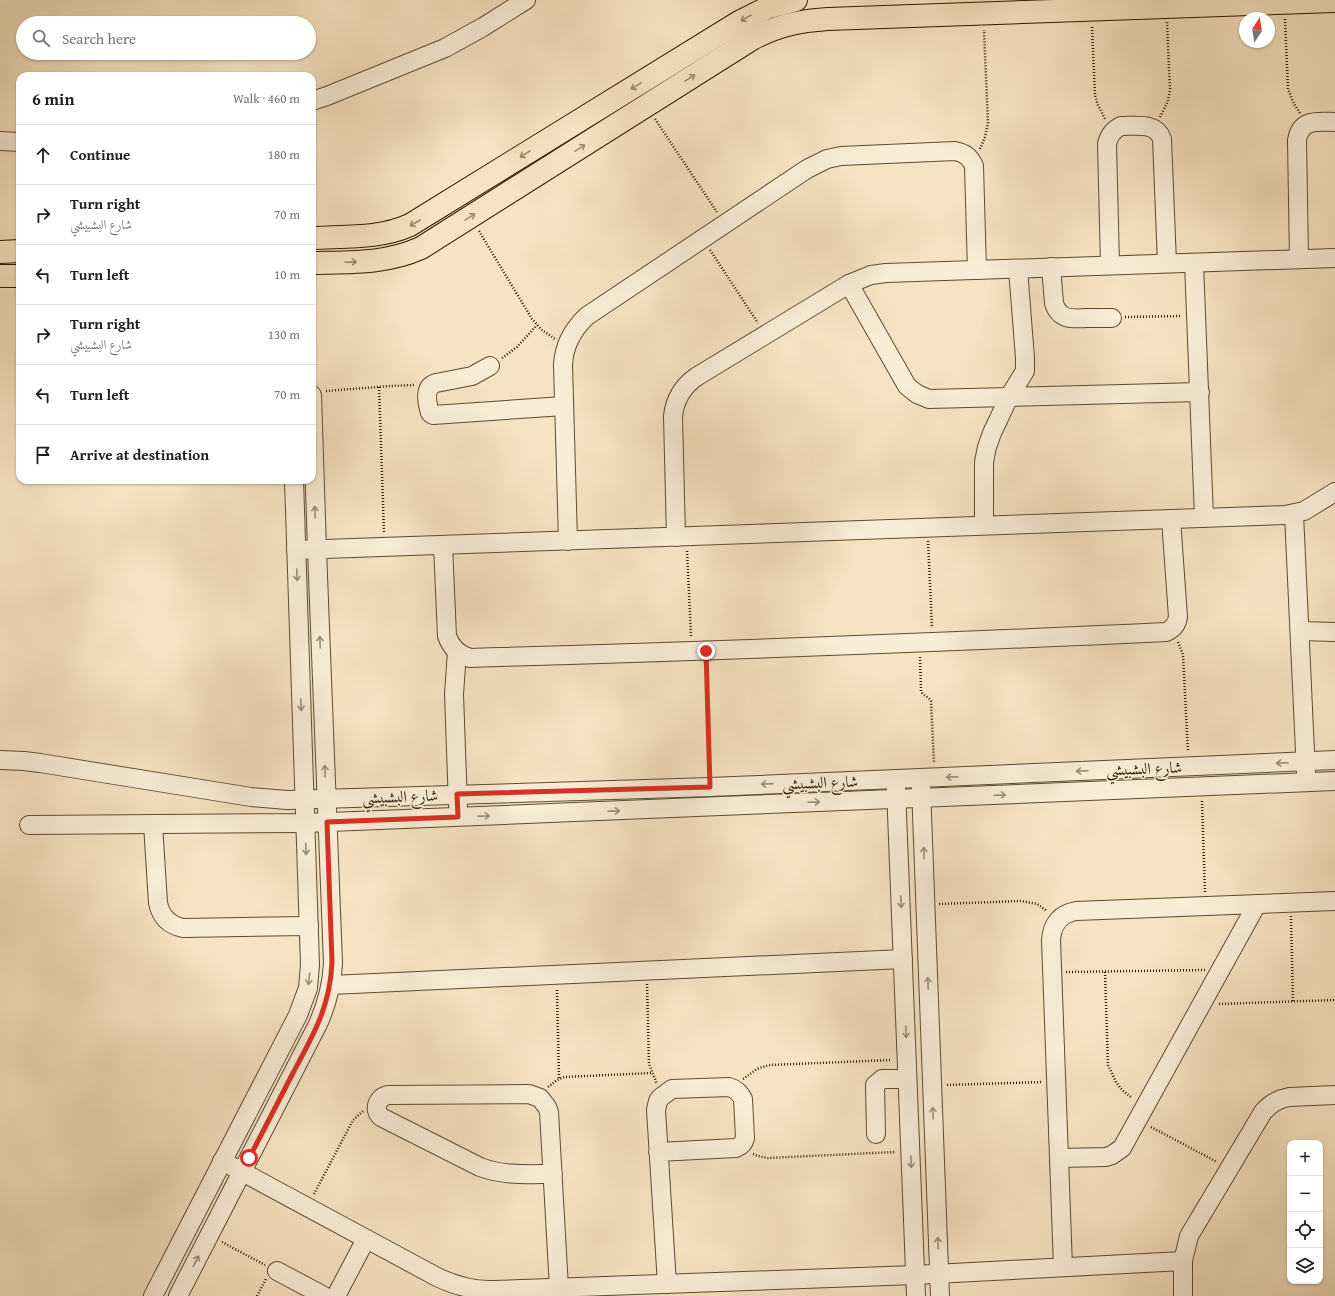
<!DOCTYPE html>
<meta charset="utf-8">
<style>
body{margin:0;font-family:"Gentium Book Plus",Amiri,serif;background:#f6f6f6;color:#202124}
.controls{position:absolute;right:12px;bottom:12px;display:grid;overflow:hidden;border-radius:8px;box-shadow:0 1px 3px #0004}
.controls button{width:36px;height:36px;display:grid;place-items:center;padding:0;border:0;border-bottom:1px solid #e0e0e0;background:#fff;color:#202124;font:20px sans-serif}
.compass{position:absolute;left:1239px;top:12px;width:36px;height:36px;border-radius:50%;background:#fff;box-shadow:0 1px 3px #0004;rotate:12deg}
.stop{position:absolute;width:12px;height:12px;margin:-9px;border:3px solid #d93025;border-radius:50%;background:#fff}
.stop.end{background:#d93025;border-color:#fff;box-shadow:0 1px 4px #0008}
.list{margin:0;padding:0;list-style:none}
h2{display:flex;justify-content:space-between;align-items:center;height:52px;margin:0;padding:0 16px;font-size:17px}
h2 small{font-size:13px;font-weight:400;color:#757577}
.list li{display:grid;grid-template-columns:26px 1fr auto;gap:12px;align-items:center;box-sizing:border-box;height:60px;padding:0 16px;border-top:1px solid #e0e0e0}
.list b{display:block;font-size:15px;white-space:nowrap}
.list p{margin:0;font-size:13px;white-space:nowrap;color:#757577}
.list em{font-size:13px;font-style:normal;color:#757577}
.icon{flex:none;width:22px;height:22px;fill:none;stroke:currentColor;stroke-width:2;stroke-linecap:round;stroke-linejoin:round}
.map{position:relative;flex:none;width:1335px;height:1296px;overflow:hidden}
.search{position:absolute;background:#fff;box-shadow:0 1px 3px #0004;left:16px;top:16px;width:300px;height:44px;display:flex;align-items:center;gap:10px;box-sizing:border-box;padding:0 14px;border-radius:22px;color:#757577;font-size:15px}
.panel{position:absolute;background:#fff;box-shadow:0 1px 3px #0004;left:16px;top:72px;width:300px;height:412px;border-radius:12px}
.map>svg:first-child{display:block}
.lines{fill:none;stroke-linecap:round;stroke-linejoin:round}
.minor-casing{stroke:#5e4c31;stroke-width:20}
.major-casing{stroke:#2c1a01;stroke-width:24}
.path{stroke:#2c1a01;stroke-width:2.5;stroke-dasharray:1 2;stroke-linecap:butt}
.minor{stroke:#f9edd7;stroke-width:18}
.major{stroke:#f6e3c1;stroke-width:22}
.oneway{stroke:#9b896b}
.oneway2{stroke:#9d8e77}
.route{stroke:#d93025;stroke-width:5}
.labels{text-anchor:middle;stroke-width:3;stroke-linejoin:round;paint-order:stroke}
.street-label{font-size:16px;fill:#2c1a01;stroke:#f9edd7}
</style>
<div class="map">
<svg width="1335" height="1296" viewBox="0 0 1335 1296">
<rect width="100%" height="100%" fill="#f6e3c1"/>
<filter id="stains"><feTurbulence type="fractalNoise" baseFrequency=".005" numOctaves="4"/><feColorMatrix values="0 0 0 0 .2 0 0 0 0 .09 0 0 0 0 .02 0 0 0 .5 -.17"/></filter>
<radialGradient id="worn" r=".72"><stop offset=".6" stop-color="#630" stop-opacity="0"/><stop offset="1" stop-color="#630" stop-opacity=".3"/></radialGradient>
<g class="lines">
<!-- minor casing -->
<g class="minor-casing">
<g id="minor">
<polyline points="312,101 327,96 445,48 483,27 526,0"/>
<polyline points="0,141 20,142"/>
<path d="M 1299,259 L 1297,140 C 1301,118 1318,122 1335,122"/>
<polyline points="1194,263 1204,518"/>
<path d="M 1110,265 L 1107,144 C 1109,135 1113,130 1121,126 C 1137,126 1156,122 1162,139 L 1167,263"/>
<path d="M 1051,267 L 1054,303 C 1059,320 1072,319 1087,318 C 1095,318 1104,318 1112,318"/>
<polyline points="849,284 907,386 917,394 929,399 1200,392"/>
<path d="M 490,366 L 472,376 L 436,383 C 423,387 427,403 430,413 L 433,415 L 564,406"/>
<polyline points="1294,514 1306,773"/>
<polyline points="984,525 984,462 987,447 992,433 1009,397 1025,371 1025,358 1018,269"/>
<path d="M 676,537 L 673,416 C 675,399 682,387 696,377 L 849,284 L 871,275 L 886,273 L 1335,258"/>
<path d="M 568,541 L 563,365 C 564,345 572,330 587,316 L 807,169 L 827,159 L 841,156 L 955,151 C 965,153 970,157 974,166 L 977,270"/>
<path d="M 443,545 L 447,636 C 451,647 459,655 470,658 C 702,651 934,643 1166,632 C 1173,629 1177,624 1178,617 L 1171,519"/>
<polyline points="296,550 1285,515 1304,511 1335,492"/>
<polyline points="1300,631 1335,632"/>
<polyline points="457,652 454,694 458,806"/>
<polyline points="0,760 24,761 40,763 251,797 287,800 710,787 1335,760"/>
<polyline points="921,787 940,1296"/>
<polyline points="896,788 916,1296"/>
<path d="M 153,824 L 158,903 C 161,917 169,925 183,928 L 309,926"/>
<polyline points="29,825 305,823 1335,781"/>
<polyline points="331,985 903,959"/>
<polyline points="876,1134 875,1085 882,1079 907,1079"/>
<path d="M 658,1152 L 736,1148 C 741,1146 744,1143 745,1138 L 743,1099 C 740,1093 736,1089 729,1087 L 672,1089 L 661,1097 L 658,1101 L 656,1110 L 667,1284"/>
<polyline points="1059,1158 1106,1157 1112,1155 1122,1148 1257,904"/>
<path d="M 222,1161 L 437,1277 C 456,1286 473,1291 494,1290 L 915,1275 L 1183,1261"/>
<path d="M 553,1174 C 528,1174 504,1176 480,1167 L 381,1117 C 373,1109 377,1098 388,1095 L 529,1094 L 540,1098 L 547,1107 L 549,1112 L 559,1288"/>
<path d="M 1063,1267 L 1051,940 C 1052,924 1060,914 1076,911 L 1335,901"/>
<polyline points="277,1271 324,1296"/>
<polyline points="153,1296 298,1015 308,988 310,965 294,480"/>
<path d="M 178,1296 L 318,1024 C 327,1004 332,985 333,963 L 317,550 L 312,395"/>
<polyline points="336,1296 366,1239"/>
<path d="M 1183,1296 L 1183,1261 L 1189,1236 L 1263,1112 C 1270,1104 1278,1099 1289,1097 L 1335,1095"/>
</g>
</g>
<!-- major casing -->
<g class="major-casing">
<g id="major">
<path d="M 312,238 C 345,236 379,239 410,225 L 739,22 L 769,7 L 796,0"/>
<polyline points="0,252 20,251"/>
<path d="M 312,263 C 351,262 385,264 421,248 L 752,39 C 778,25 799,21 828,19 L 1335,1"/>
<polyline points="0,276 20,276"/>
</g>
</g>
<!-- path -->
<g class="path">
<polyline points="1285,19 1288,89 1294,104 1300,113"/>
<polyline points="1092,27 1095,95 1098,105 1105,119"/>
<polyline points="1160,117 1168,101 1170,90 1167,22"/>
<polyline points="655,119 717,212"/>
<polyline points="980,149 985,137 988,123 984,30"/>
<polyline points="479,231 532,319 542,330 555,339"/>
<polyline points="710,250 758,323"/>
<polyline points="1125,317 1182,316"/>
<polyline points="502,358 517,347 537,325"/>
<polyline points="379,387 384,532"/>
<polyline points="326,391 390,386 415,385"/>
<polyline points="928,541 932,628"/>
<polyline points="687,551 691,636"/>
<polyline points="1178,642 1183,655 1188,752"/>
<path d="M 920,657 L 921,691 C 923,696 929,697 931,701 L 934,763"/>
<polyline points="706,665 710,772"/>
<polyline points="1202,801 1205,892"/>
<polyline points="939,904 1021,901 1037,904 1047,911"/>
<polyline points="1291,916 1293,1001"/>
<polyline points="1066,972 1205,970"/>
<polyline points="1105,972 1108,1065 1116,1082 1122,1090 1132,1098"/>
<polyline points="647,984 649,1064 657,1084"/>
<polyline points="557,990 559,1079"/>
<polyline points="1219,1004 1335,1000"/>
<polyline points="743,1079 757,1069 769,1065 892,1060"/>
<polyline points="947,1085 1042,1082"/>
<polyline points="548,1087 557,1080 564,1077 652,1073"/>
<polyline points="1151,1127 1217,1162"/>
<polyline points="753,1154 758,1156 768,1158 895,1152"/>
<polyline points="314,1194 353,1120 363,1111"/>
<polyline points="222,1242 265,1265"/>
<polyline points="257,1296 266,1279"/>
</g>
<!-- minor -->
<use href="#minor" class="minor"/>
<!-- major -->
<use href="#major" class="major"/>
</g>
<!-- one-way arrows -->
<defs><path id="oneway-shaft" d="M-6 0H5M1.5-3L5.5 0L1.5 3" fill="none" stroke-width="1.6" stroke-linecap="round" stroke-linejoin="round"/></defs>
<g class="oneway">
<use href="#oneway-shaft" transform="translate(746 18) rotate(150)"/>
<use href="#oneway-shaft" transform="translate(690 78) rotate(-32)"/>
<use href="#oneway-shaft" transform="translate(636 86) rotate(148)"/>
<use href="#oneway-shaft" transform="translate(580 148) rotate(-32)"/>
<use href="#oneway-shaft" transform="translate(525 154) rotate(148)"/>
<use href="#oneway-shaft" transform="translate(470 217) rotate(-32)"/>
<use href="#oneway-shaft" transform="translate(415 223) rotate(150)"/>
<use href="#oneway-shaft" transform="translate(351 262) rotate(-2)"/>
</g>
<g class="oneway2">
<use href="#oneway-shaft" transform="translate(315 512) rotate(-92)"/>
<use href="#oneway-shaft" transform="translate(297 575) rotate(88)"/>
<use href="#oneway-shaft" transform="translate(320 642) rotate(-92)"/>
<use href="#oneway-shaft" transform="translate(301 705) rotate(88)"/>
<use href="#oneway-shaft" transform="translate(1282 763) rotate(178)"/>
<use href="#oneway-shaft" transform="translate(325 771) rotate(-92)"/>
<use href="#oneway-shaft" transform="translate(1082 771) rotate(178)"/>
<use href="#oneway-shaft" transform="translate(952 777) rotate(178)"/>
<use href="#oneway-shaft" transform="translate(767 784) rotate(178)"/>
<use href="#oneway-shaft" transform="translate(1000 795) rotate(-2)"/>
<use href="#oneway-shaft" transform="translate(814 802) rotate(-2)"/>
<use href="#oneway-shaft" transform="translate(614 811) rotate(-2)"/>
<use href="#oneway-shaft" transform="translate(484 816) rotate(-2)"/>
<use href="#oneway-shaft" transform="translate(306 849) rotate(88)"/>
<use href="#oneway-shaft" transform="translate(924 853) rotate(-92)"/>
<use href="#oneway-shaft" transform="translate(901 902) rotate(88)"/>
<use href="#oneway-shaft" transform="translate(309 979) rotate(97)"/>
<use href="#oneway-shaft" transform="translate(928 983) rotate(-92)"/>
<use href="#oneway-shaft" transform="translate(906 1032) rotate(88)"/>
<use href="#oneway-shaft" transform="translate(933 1113) rotate(-92)"/>
<use href="#oneway-shaft" transform="translate(911 1162) rotate(88)"/>
<use href="#oneway-shaft" transform="translate(938 1243) rotate(-92)"/>
<use href="#oneway-shaft" transform="translate(196 1261) rotate(-63)"/>
</g>
<g class="lines">
<!-- route -->
<path class="route" d="M 249,1158 C 264,1130 278,1102 293,1073 C 313,1035 330,1008 332,962 L 327,822 L 458,817 L 457,794 L 710,787 L 706,651"/>
</g>
<g class="labels">
<!-- street labels -->
<g class="street-label">
<text transform="translate(1144 768) rotate(-2)" y="6">شارع البشبيشي</text>
<text transform="translate(820 782) rotate(-2)" y="6">شارع البشبيشي</text>
<text transform="translate(400 796) rotate(-2)" y="6">شارع البشبيشي</text>
</g>
</g>
<rect width="100%" height="100%" filter="url(#stains)"/>
<rect width="100%" height="100%" fill="url(#worn)"/>
</svg>
<div class="controls">
<button>+</button>
<button>−</button>
<button><svg class="icon" aria-label="locate" viewBox="0 0 24 24"><circle cx="12" cy="12" r="6"/><path d="M12 2v4M12 18v4M2 12h4M18 12h4"/></svg></button>
<button><svg class="icon" aria-label="layers" viewBox="0 0 24 24"><path d="M12 4l9 5-9 5-9-5zM3 14l9 5 9-5"/></svg></button>
</div>
<svg class="compass" viewBox="-18 -18 36 36"><path d="M0-13l5 13h-10z" fill="#e53935"/><path d="M0 13l5-13h-10z" fill="#757577"/></svg>
<div class="stop" style="left:249px;top:1158px"></div>
<div class="stop end" style="left:706px;top:651px"></div>
<div class="search"><svg class="icon" aria-label="search" viewBox="0 0 24 24"><circle cx="10" cy="10" r="6"/><path d="M15 15l6 6"/></svg>Search here</div>
<section class="panel">
<h2>6 min<small>Walk · 460 m</small></h2>
<ul class="list">
<li><svg class="icon" aria-label="ahead" viewBox="0 0 24 24"><path d="M12 20V5M6 11l6-6 6 6"/></svg><div><b>Continue</b></div><em>180 m</em></li>
<li><svg class="icon" aria-label="right" viewBox="0 0 24 24"><path d="M7 20v-9h11M14 6l5 5-5 5"/></svg><div><b>Turn right</b><p>شارع البشبيشي</p></div><em>70 m</em></li>
<li><svg class="icon" aria-label="left" viewBox="0 0 24 24"><path d="M17 20v-9H6M10 6l-5 5 5 5"/></svg><div><b>Turn left</b></div><em>10 m</em></li>
<li><svg class="icon" aria-label="right" viewBox="0 0 24 24"><path d="M7 20v-9h11M14 6l5 5-5 5"/></svg><div><b>Turn right</b><p>شارع البشبيشي</p></div><em>130 m</em></li>
<li><svg class="icon" aria-label="left" viewBox="0 0 24 24"><path d="M17 20v-9H6M10 6l-5 5 5 5"/></svg><div><b>Turn left</b></div><em>70 m</em></li>
<li><svg class="icon" aria-label="arrive" viewBox="0 0 24 24"><path d="M6 21V4h12l-3 4 3 4H6"/></svg><div><b>Arrive at destination</b></div></li>
</ul>
</section>
</div>
